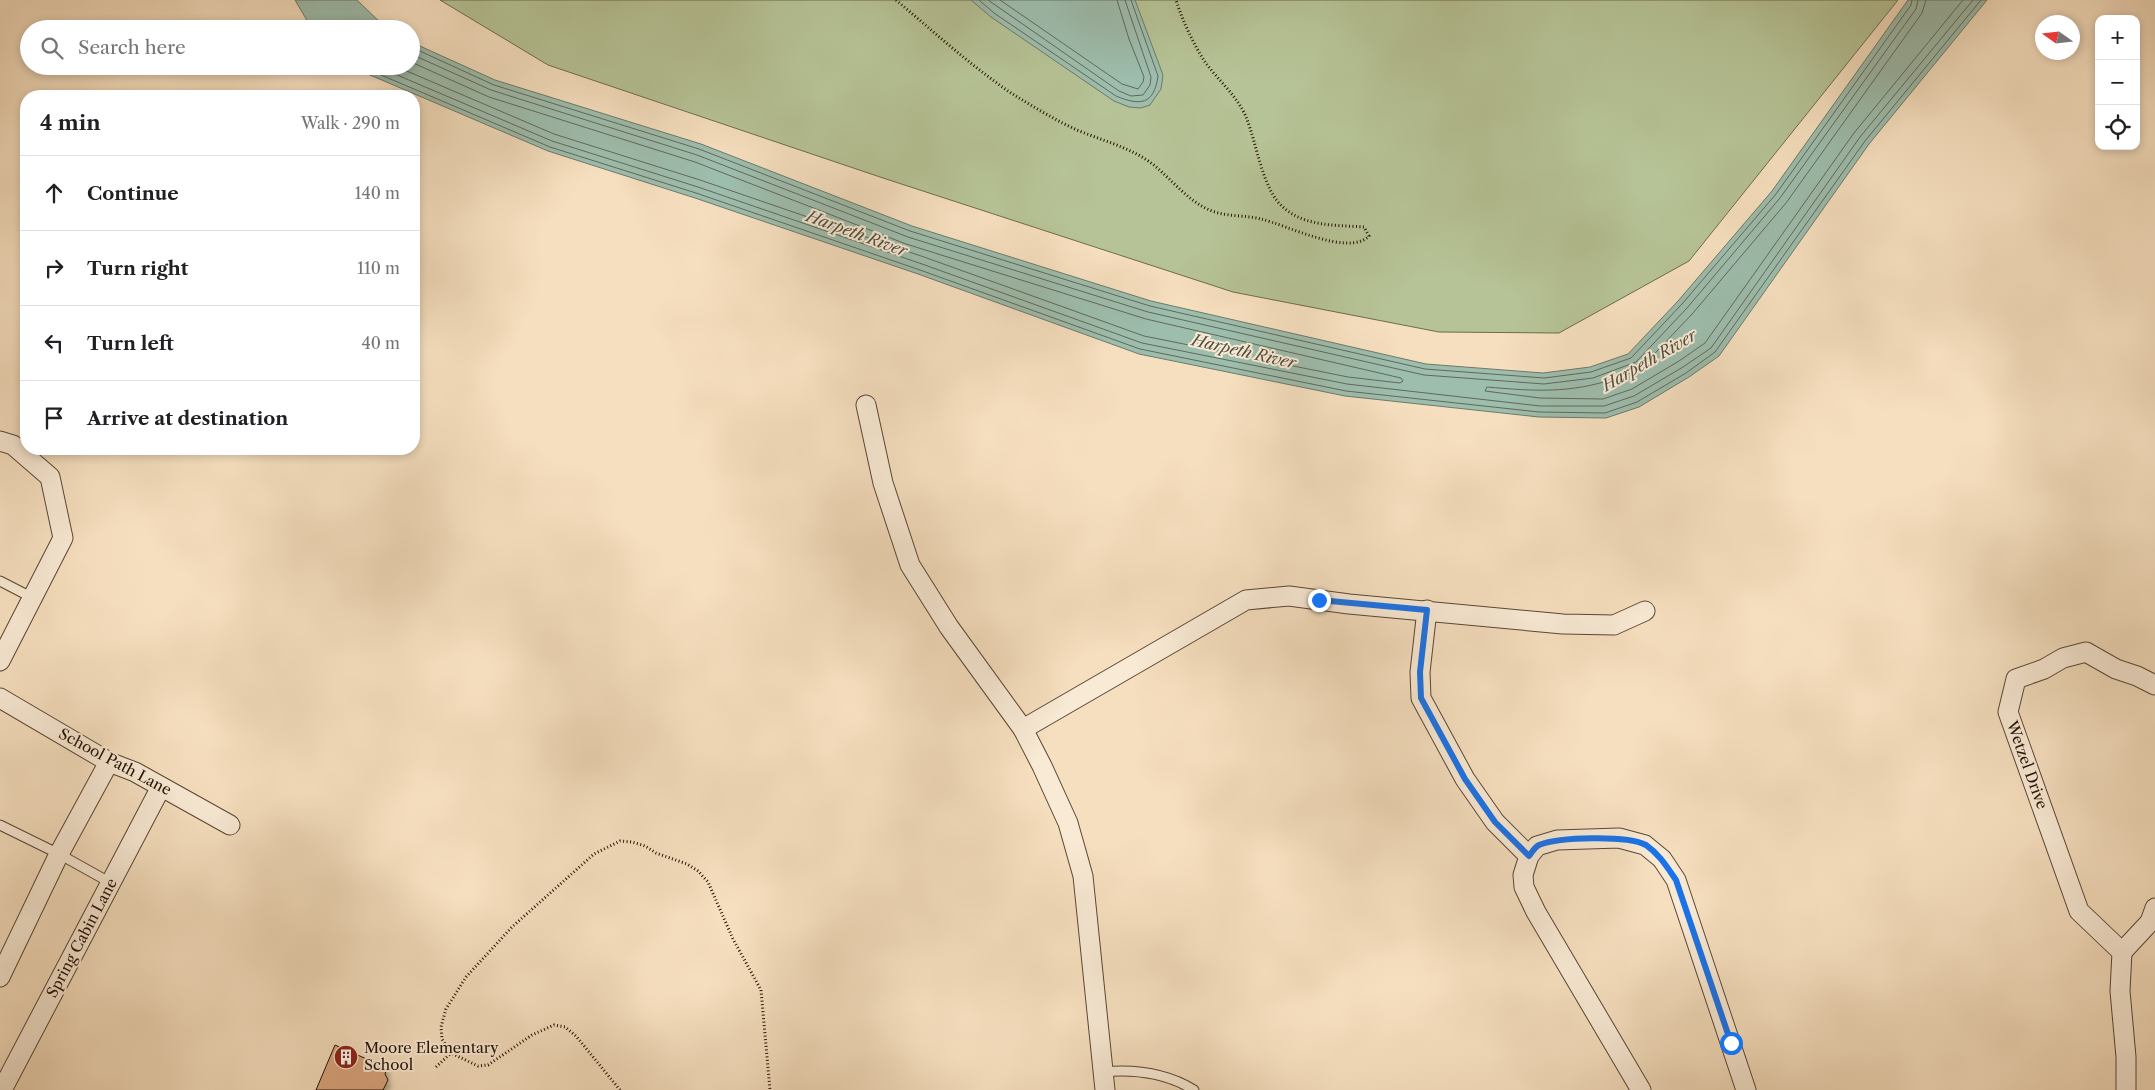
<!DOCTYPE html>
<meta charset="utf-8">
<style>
body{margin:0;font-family:"Libre Caslon Text",serif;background:#f2f2f2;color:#202124}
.controls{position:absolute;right:15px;top:15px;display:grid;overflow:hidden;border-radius:10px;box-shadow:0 2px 8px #0003}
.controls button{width:45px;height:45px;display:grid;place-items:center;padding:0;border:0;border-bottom:1px solid #e0e0e0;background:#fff;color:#202124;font:25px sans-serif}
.compass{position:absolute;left:2035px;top:15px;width:45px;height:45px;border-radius:50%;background:#fff;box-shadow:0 2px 8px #0003;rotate:284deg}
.stop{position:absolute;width:15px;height:15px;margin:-11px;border:4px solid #1a73e8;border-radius:50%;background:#fff}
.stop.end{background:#1a73e8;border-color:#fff;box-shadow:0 1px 5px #0008}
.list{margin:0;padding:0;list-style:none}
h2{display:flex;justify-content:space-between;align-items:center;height:65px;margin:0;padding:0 20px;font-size:21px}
h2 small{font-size:16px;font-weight:400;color:#757577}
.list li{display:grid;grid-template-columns:32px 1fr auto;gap:15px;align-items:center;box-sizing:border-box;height:75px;padding:0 20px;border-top:1px solid #e0e0e0}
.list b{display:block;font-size:19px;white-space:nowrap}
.list em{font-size:16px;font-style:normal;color:#757577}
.icon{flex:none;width:28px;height:28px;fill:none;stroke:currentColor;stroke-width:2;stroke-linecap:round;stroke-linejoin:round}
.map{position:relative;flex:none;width:2155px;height:1090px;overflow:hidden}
.search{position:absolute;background:#fff;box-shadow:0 2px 8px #0003;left:20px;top:20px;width:400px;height:55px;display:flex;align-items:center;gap:12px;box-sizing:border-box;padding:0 18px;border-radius:28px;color:#757577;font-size:19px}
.panel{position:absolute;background:#fff;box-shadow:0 2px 8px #0003;left:20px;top:90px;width:400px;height:365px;border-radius:20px}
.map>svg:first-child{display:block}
.green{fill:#b6c396;stroke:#6e6b4e}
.water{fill:#9dbdad;stroke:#6d796a}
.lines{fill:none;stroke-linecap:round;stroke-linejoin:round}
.shore{stroke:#62685a;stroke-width:1}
.building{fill:#dba67f;stroke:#261306;filter:url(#shadow)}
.service-casing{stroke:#5a4634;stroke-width:11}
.minor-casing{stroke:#5a4634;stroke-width:21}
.path{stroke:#261306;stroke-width:3;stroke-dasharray:1 2.5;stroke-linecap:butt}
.service{stroke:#f9ead5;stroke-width:9}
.minor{stroke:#f9ead5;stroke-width:19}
.route{stroke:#1a73e8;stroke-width:6}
.labels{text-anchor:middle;stroke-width:4;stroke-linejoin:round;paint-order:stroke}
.street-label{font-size:15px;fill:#261306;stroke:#f9ead5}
.poi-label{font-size:15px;fill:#261306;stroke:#f9ead5;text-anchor:start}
.water-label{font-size:16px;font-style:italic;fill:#504e40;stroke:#f9ead5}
</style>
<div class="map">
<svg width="2155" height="1090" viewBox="0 0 2155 1090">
<defs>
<filter id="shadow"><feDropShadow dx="3" dy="5.5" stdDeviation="2.5" flood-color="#0004"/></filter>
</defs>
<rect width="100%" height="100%" fill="#f6dfbf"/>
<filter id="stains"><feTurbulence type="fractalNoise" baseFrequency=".004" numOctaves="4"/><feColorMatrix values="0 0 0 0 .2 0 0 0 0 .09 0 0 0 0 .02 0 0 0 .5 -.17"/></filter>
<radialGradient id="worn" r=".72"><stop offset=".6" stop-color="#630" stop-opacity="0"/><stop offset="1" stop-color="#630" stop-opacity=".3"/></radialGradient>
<!-- green -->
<polygon class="green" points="440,0 1898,0 1689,261 1559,333 1439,332 1233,292 883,178 548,65"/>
<!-- water -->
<g class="water">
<polygon points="295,0 357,0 387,29 312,29"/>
<polygon points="971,0 1135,0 1163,75 1161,89 1150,105 1141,108 1129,107 1114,101 991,17"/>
<polygon points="1908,0 1987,0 1869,144 1719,356 1689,377 1639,407 1606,418 1539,417 1345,396 1139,354 918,274 695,198 548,151 349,66 411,66 411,42 495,80 701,144 912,226 1151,301 1426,364 1543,373 1590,367 1628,354 1678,301 1772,191"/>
</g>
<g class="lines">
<!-- shore -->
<g class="shore">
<path d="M 979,0 L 994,13 L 1116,96 C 1140,106 1154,105 1158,76 L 1131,0"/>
<polyline points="988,0 1119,91 1131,96 1143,95 1150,85 1151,77 1125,0"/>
<polyline points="1000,0 1122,84 1138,89 1143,82 1144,77 1129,39 1117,0"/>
<path d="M 1926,0 L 1922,13 L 1786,203 L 1693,313 L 1641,368 C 1634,373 1624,375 1616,378 C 1571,394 1533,391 1487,387 L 1485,391 L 1540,398 L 1603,399 L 1632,389 L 1679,361 L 1705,343 L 1854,133 L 1963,0"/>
<polyline points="411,47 494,85 699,149 910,231 1150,306 1425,369 1544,378 1591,372 1631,358 1682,304 1776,194 1911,5 1912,0"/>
<polyline points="411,54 491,90 697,155 908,237 1148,312 1424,375 1544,384 1593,378 1636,362 1687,308 1780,198 1916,9 1918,0"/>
<polyline points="360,66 550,147 696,193 920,270 1140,349 1346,391 1539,412 1605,413 1637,402 1686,373 1715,352 1865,141 1981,0"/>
<polyline points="376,66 552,141 698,187 922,264 1142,343 1347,384 1540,406 1604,406 1634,396 1683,367 1711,348 1860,137 1973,0"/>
<polyline points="395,66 554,134 700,180 924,257 1144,336 1348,377 1400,383 1403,381 1401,378 1146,319 906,244 695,162 489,97 411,62"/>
</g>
</g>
<!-- building -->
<polygon class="building" points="335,1045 387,1068 385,1074 388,1080 383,1090 316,1090"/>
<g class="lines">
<!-- service casing -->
<g class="service-casing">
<g id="service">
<polyline points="0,581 31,597"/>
<polyline points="0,825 59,854 111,883"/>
<path d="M 1103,1072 C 1135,1069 1166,1073 1194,1090"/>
</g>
</g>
<!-- minor casing -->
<g class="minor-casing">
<g id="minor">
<polyline points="866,405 883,483 910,565 949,627 1023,729 1042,766 1068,823 1083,876 1105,1090"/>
<polyline points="0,441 13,445 50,477 63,538 0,661"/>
<polyline points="1427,610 1420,672 1421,698 1465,779 1495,822 1529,856"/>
<polyline points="0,698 109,762 135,772 230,825"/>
<polyline points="1023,729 1246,600 1289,596 1349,604 1563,624 1614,625 1645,611"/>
<polyline points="2122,952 2150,922 2155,908"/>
<polyline points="0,977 59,854 109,762"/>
<polyline points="2,1090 161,787"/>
<polyline points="1641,1090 1536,912 1524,887 1523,875 1529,856 1537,846 1557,840 1619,838 1645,845 1662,859 1676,880 1746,1090"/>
<polyline points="2126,1090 2126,1057 2120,991 2122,952 2079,911 2008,712 2016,679 2044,669 2063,658 2086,652 2116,669 2137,676 2155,685"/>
</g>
</g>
<!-- path -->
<g class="path">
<path d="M 896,0 C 934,32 970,65 1011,93 C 1032,106 1055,120 1077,130 C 1101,140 1125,146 1147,160 C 1169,175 1187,202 1212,211 C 1228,217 1246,215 1261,219 C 1287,225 1348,257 1369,236 L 1364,227 C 1337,225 1306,227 1284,208 C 1262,190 1257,143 1246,117 C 1238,97 1218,80 1205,62 C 1193,43 1183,22 1176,0"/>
<polyline points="436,1067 451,1053"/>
<polyline points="620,1090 576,1036 565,1027 554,1025 532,1035 488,1065 478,1066 451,1053 442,1039 441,1027 446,1009 466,977 512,927 594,854 620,841 632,842 645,846 656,853 687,864 698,871 708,882 733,939 761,990 770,1090"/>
</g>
<!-- service -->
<use href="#service" class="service"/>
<!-- minor -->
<use href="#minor" class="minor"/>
</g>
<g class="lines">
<!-- route -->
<path class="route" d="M 1319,600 L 1427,610 L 1420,672 L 1421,698 L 1465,779 L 1495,822 L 1529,856 C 1532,852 1535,847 1539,845 C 1559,837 1627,835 1646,845 C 1659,854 1667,867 1676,880 L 1731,1043"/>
</g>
<!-- icons -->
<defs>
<g id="building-disc" transform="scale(1.25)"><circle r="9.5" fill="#8f2418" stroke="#f9ead5"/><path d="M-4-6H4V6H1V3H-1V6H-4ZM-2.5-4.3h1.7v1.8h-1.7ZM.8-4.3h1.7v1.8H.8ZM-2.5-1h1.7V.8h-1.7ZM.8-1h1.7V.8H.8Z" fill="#fff"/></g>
</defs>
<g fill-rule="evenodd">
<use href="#building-disc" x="346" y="1057"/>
</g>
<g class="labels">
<!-- street labels -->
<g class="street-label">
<text transform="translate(115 762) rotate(28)" y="5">School Path Lane</text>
<text transform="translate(2027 765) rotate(70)" y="5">Wetzel Drive</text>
<text transform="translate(82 938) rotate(-62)" y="5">Spring Cabin Lane</text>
</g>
<!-- poi labels -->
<g class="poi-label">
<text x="364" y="1053">Moore Elementary<tspan x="364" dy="17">School</tspan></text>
</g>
<!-- water labels -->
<g class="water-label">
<text transform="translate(857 233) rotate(20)" y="6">Harpeth River</text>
<text transform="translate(1244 351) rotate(13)" y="6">Harpeth River</text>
<text transform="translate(1649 360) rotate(-30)" y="6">Harpeth River</text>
</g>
</g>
<rect width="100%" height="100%" filter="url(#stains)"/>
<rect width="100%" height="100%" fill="url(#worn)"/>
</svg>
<div class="controls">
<button>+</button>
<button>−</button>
<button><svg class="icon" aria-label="locate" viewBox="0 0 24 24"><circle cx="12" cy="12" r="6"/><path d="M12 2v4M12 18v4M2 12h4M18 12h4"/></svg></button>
</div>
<svg class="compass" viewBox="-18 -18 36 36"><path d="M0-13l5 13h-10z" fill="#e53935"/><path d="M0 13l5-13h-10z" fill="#757577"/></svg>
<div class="stop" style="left:1731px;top:1043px"></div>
<div class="stop end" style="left:1319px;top:600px"></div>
<div class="search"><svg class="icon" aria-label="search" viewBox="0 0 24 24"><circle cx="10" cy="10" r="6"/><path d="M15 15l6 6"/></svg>Search here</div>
<section class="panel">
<h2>4 min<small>Walk · 290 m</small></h2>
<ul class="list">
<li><svg class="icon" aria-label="ahead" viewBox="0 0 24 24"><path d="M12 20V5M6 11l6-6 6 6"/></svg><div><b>Continue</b></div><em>140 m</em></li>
<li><svg class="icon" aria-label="right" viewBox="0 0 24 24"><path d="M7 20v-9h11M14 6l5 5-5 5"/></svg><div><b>Turn right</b></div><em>110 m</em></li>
<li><svg class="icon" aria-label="left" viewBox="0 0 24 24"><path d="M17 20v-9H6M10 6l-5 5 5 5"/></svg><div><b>Turn left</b></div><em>40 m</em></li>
<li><svg class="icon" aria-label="arrive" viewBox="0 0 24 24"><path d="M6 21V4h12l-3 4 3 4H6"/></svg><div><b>Arrive at destination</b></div></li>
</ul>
</section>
</div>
